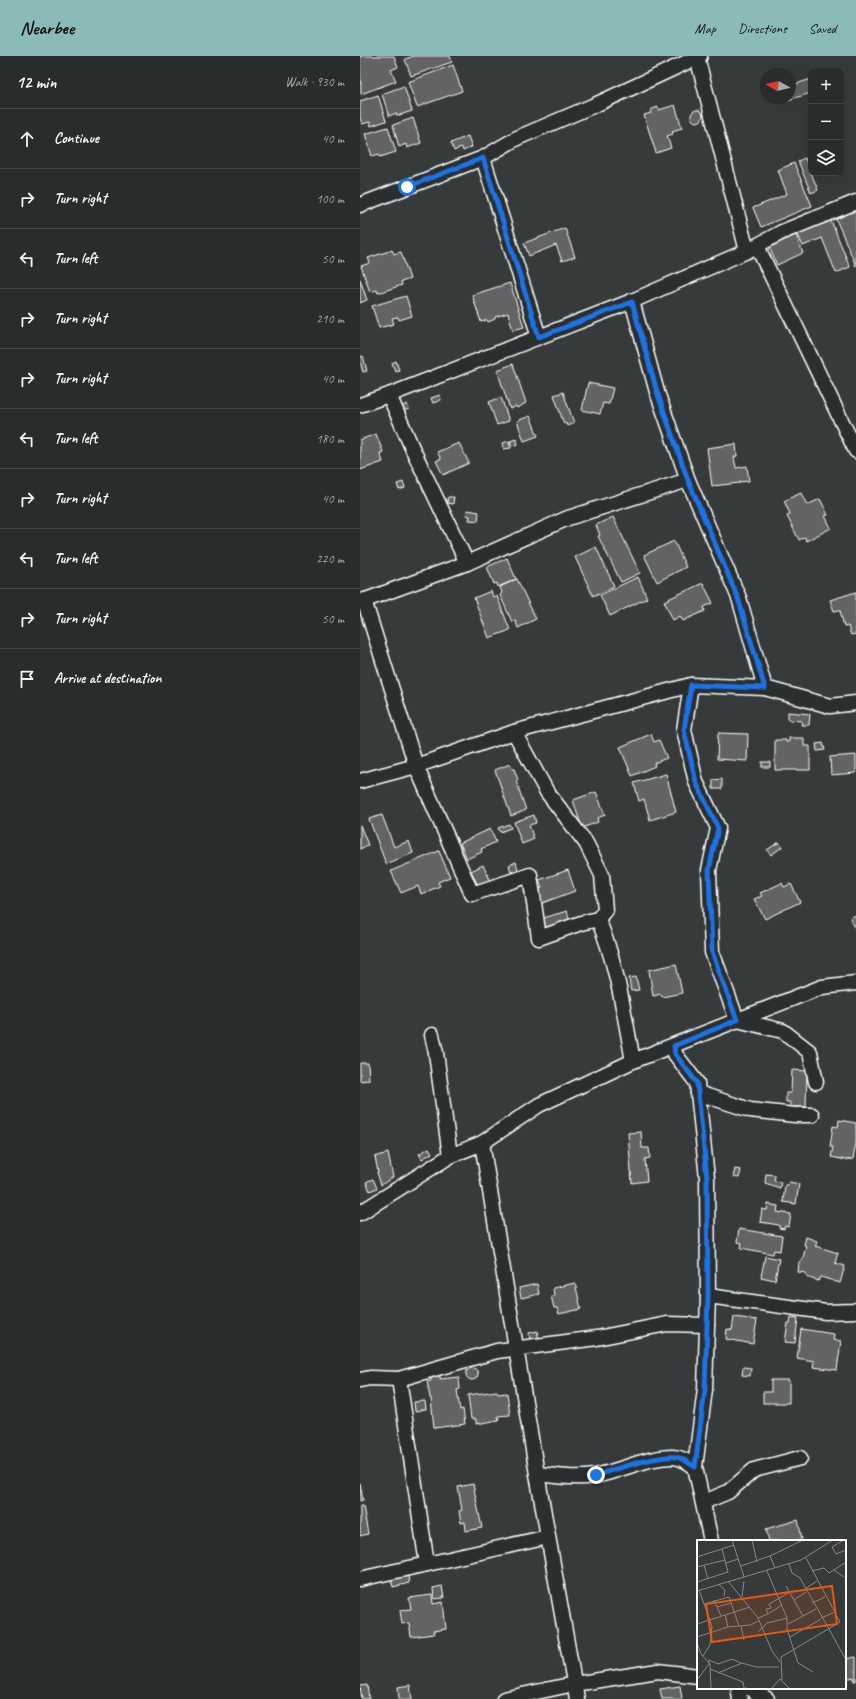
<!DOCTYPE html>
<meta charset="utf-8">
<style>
body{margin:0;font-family:Caveat,sans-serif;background:#353838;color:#f1f3f6}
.controls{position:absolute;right:12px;top:12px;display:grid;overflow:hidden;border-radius:8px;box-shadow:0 4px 16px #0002}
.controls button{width:36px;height:36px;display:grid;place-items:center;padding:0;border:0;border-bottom:1px solid #454848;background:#292c2c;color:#f1f3f6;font:20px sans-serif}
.compass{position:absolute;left:400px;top:12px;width:36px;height:36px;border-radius:50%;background:#292c2c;box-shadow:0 4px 16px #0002;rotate:278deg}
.stop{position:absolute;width:12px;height:12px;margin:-9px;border:3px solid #1a73e8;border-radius:50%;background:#fff}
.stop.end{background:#1a73e8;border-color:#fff;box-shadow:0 1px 4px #0008}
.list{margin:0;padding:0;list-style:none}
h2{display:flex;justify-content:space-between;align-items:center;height:52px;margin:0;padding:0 16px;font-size:17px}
h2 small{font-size:13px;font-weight:400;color:#a5a7a9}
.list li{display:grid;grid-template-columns:26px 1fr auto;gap:12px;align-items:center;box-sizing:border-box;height:60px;padding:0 16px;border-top:1px solid #454848}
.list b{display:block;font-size:15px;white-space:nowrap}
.list em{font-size:13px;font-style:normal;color:#a5a7a9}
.icon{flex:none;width:22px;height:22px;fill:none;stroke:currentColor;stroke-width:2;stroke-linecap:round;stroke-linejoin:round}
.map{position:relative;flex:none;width:496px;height:1643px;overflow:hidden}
header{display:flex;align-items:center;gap:24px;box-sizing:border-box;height:56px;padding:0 20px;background:#8bbbb9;color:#111}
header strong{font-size:19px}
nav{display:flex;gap:22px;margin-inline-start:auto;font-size:14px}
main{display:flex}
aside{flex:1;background:#292c2c}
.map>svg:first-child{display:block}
.building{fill:#636465;stroke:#fff}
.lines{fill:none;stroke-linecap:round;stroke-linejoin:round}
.minor-casing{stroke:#fff;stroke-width:17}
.minor{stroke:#2a2d2e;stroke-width:14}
.route{stroke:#1a73e8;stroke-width:5}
.inset-road{fill:none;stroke:#878989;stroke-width:1}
.view{fill:#e8590c;fill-opacity:0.15;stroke:#e8590c;stroke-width:2}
.inset-edge{fill:none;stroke:#fff;stroke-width:2}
</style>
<header>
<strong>Nearbee</strong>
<nav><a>Map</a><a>Directions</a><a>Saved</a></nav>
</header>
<main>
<aside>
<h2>12 min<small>Walk · 930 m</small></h2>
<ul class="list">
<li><svg class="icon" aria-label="ahead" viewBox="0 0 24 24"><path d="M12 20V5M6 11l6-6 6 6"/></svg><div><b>Continue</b></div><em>40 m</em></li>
<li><svg class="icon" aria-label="right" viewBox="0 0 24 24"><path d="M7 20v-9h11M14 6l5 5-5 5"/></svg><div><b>Turn right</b></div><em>100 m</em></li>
<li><svg class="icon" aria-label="left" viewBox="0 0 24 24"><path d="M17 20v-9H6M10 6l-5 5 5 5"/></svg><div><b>Turn left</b></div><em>50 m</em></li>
<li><svg class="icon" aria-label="right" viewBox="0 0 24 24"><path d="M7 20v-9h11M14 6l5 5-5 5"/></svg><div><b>Turn right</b></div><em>210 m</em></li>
<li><svg class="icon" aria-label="right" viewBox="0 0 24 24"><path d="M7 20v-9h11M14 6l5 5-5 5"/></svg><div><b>Turn right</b></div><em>40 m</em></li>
<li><svg class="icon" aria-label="left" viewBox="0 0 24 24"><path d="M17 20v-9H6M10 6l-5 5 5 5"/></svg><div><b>Turn left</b></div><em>180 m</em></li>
<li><svg class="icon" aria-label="right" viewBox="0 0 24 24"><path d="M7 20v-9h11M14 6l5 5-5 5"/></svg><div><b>Turn right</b></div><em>40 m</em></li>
<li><svg class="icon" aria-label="left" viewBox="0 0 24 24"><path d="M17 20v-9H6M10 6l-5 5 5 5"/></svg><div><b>Turn left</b></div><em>220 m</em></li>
<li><svg class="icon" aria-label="right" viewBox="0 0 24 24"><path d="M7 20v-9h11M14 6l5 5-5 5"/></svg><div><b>Turn right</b></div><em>50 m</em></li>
<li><svg class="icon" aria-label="arrive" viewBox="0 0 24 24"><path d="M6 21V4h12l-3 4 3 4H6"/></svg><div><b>Arrive at destination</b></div></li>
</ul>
</aside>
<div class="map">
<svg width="496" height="1643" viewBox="0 0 496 1643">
<rect width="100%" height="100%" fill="#373a3b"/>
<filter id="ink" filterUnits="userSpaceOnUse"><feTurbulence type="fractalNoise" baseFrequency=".025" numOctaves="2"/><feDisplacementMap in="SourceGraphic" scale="8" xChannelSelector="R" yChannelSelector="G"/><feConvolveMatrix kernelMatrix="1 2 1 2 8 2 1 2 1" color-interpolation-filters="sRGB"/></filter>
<g filter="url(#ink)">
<!-- building -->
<g class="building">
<polygon points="0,0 34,0 38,11 31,14 36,25 1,38"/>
<polygon points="54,0 90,0 92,6 51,20 45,3"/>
<polygon points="93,9 102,35 57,51 48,26"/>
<polygon points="451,23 451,37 428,44 427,42 430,42 430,30"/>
<polygon points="44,30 52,55 37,60 36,57 29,60 22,38"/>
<polygon points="18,39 26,65 11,70 10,66 2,68 0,62 0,45"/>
<polygon points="315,49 322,72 312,75 313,78 307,80 311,92 296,97 284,59 291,57 290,54 298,51 299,54"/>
<circle cx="337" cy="60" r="6"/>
<polygon points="53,62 61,87 47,92 46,88 39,91 33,69"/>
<polygon points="28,71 36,96 20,101 19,98 12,100 5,78"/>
<polygon points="108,80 112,91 103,95 102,91 94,95 91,87"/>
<polygon points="445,102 458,134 451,137 438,105"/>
<polygon points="434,107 452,150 401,171 393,152 427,138 418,114"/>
<polygon points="496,154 496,210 476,163"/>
<polygon points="470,162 490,211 476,217 462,182 443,190 437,176"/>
<polygon points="205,172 215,201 202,205 196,189 169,200 164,187"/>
<polygon points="436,179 443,197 417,209 409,191"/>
<polygon points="32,194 34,198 41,196 50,223 41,226 42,229 18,237 17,234 10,236 1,210 10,207 8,202"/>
<polygon points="0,223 7,244 0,247"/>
<polygon points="150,227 164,271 153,274 148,257 135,261 135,263 128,266 127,264 121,266 112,239"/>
<polygon points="46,240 52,260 39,264 38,261 32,262 34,268 19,272 12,250"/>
<polygon points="3,300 7,315 3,316 0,305 0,301"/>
<polygon points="36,305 39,314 35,315 32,307"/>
<polygon points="153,308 166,347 157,352 156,350 150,353 137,314"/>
<polygon points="228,327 253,332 249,348 243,347 240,358 222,354"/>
<polygon points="203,336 214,367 207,370 206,367 204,368 194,339"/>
<polygon points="80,339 81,344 73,347 71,342"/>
<polygon points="141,341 149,365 137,369 129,346"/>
<polygon points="47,348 49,353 43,355 41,351"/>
<polygon points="170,360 178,380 164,385 157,365"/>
<polygon points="16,378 23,396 20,397 23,406 0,414 0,384"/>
<polygon points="156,383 158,388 152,390 150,385"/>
<polygon points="149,385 151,392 144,393 143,387"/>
<polygon points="99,387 109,407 83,419 76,405 81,403 77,396"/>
<polygon points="376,388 377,400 374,401 376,412 387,410 389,425 380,426 380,427 352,430 347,392"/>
<polygon points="43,426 45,432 39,434 37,428"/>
<polygon points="441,437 447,449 460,443 468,459 465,460 471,472 446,485 445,481 439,484 427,460 430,458 424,445"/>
<polygon points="88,441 94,441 93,448 87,447"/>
<polygon points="107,454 119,456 118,465 109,464 110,460 106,459"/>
<polygon points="253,461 280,517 261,526 238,480 240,479 236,469"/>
<polygon points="314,485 326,511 297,526 284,499"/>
<polygon points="236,491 254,530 233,540 215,501"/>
<polygon points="147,502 156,523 138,531 137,527 134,528 127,511"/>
<polygon points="278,521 287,542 250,560 240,539"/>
<polygon points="157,523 176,563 158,572 155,564 152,566 140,539 142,537 140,531"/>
<polygon points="343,527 353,547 344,551 345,555 323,565 320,560 313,564 304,545"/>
<polygon points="131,535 133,541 137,540 150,574 129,582 114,542"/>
<polygon points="496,536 496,578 491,579 488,570 484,571 480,554 474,555 470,544"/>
<polygon points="428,656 450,658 449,669 441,669 442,665 428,664"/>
<polygon points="358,677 388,678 387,705 357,703"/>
<polygon points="291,678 294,686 299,684 307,702 294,707 295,710 272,720 260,691"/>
<polygon points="429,682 444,682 444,690 450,690 450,714 415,714 415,684 426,684 426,686 429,686"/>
<polygon points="463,687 465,694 457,695 456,688"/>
<polygon points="496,699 496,717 471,719 470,701"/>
<rect x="402" y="706" width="8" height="5"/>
<polygon points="150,708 152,713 154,713 158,724 156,725 166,754 151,760 135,714"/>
<polygon points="306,718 316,756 290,764 284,743 279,745 274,727"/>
<polygon points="362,723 362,733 353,733 353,724"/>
<polygon points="236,736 245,759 237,762 238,766 222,772 213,744"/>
<polygon points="22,759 34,791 49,785 53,797 26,808 9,763"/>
<polygon points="174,759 176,767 169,769 174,783 162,788 154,766"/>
<polygon points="149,768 151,772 140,776 138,772"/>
<polygon points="0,769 8,789 0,793"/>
<polygon points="130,773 136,786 121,793 122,796 107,803 100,787"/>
<polygon points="419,786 422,791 411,799 407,794"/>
<polygon points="79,795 90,821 78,826 80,830 61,838 58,830 41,837 31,815"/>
<polygon points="156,806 158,814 151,816 149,809"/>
<polygon points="123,809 131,826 119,832 111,815"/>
<polygon points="208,814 215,835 182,847 178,834 182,832 179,824"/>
<polygon points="422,827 424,831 431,828 440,846 405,863 394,843 402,840 400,837"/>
<polygon points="207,855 210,866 186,873 183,862"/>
<polygon points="496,859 496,874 490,862"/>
<polygon points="316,908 322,937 302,941 301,938 293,940 289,914"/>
<polygon points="276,921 279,934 271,935 269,922"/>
<polygon points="0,1007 8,1007 9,1024 0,1025"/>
<polygon points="432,1014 447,1015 446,1051 430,1051 430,1046 426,1046 426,1037 431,1037"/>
<polygon points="479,1064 496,1067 496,1087 493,1103 486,1104 471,1101 473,1091 470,1091 473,1070 478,1071"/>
<polygon points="281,1076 282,1092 289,1092 290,1102 285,1103 287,1125 272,1127 268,1077"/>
<polygon points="69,1092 72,1097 62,1103 59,1098"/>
<polygon points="28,1097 33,1121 21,1129 17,1116 18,1116 15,1101"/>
<polygon points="375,1113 381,1114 379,1122 373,1121"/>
<polygon points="406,1118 415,1119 414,1125 421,1126 420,1132 405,1127"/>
<polygon points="13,1123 17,1132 10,1135 6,1126"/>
<polygon points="429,1126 439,1128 436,1148 423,1146 425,1129 428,1129"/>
<polygon points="408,1148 418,1150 417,1156 431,1158 429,1171 425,1170 424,1173 419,1172 419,1169 400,1166 402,1153 407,1154"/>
<polygon points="379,1173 422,1180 420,1195 414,1194 413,1198 381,1192 382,1187 377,1186"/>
<polygon points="446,1181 457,1185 455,1190 478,1197 475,1207 485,1210 480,1227 461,1221 458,1225 447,1221 446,1217 438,1216 439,1206 442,1205 446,1190 444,1189"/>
<polygon points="405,1200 419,1203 415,1224 401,1221"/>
<polygon points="215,1227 221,1253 199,1258 197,1252 194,1252 191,1240 194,1239 193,1232"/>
<polygon points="177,1228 179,1238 161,1242 159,1232"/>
<polygon points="374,1261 397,1264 393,1288 366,1283 367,1273 372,1274"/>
<polygon points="431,1261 438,1262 435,1287 425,1286 428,1267 430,1267"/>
<polygon points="441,1273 474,1278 473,1284 481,1285 477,1314 453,1311 454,1305 437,1302"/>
<polygon points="177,1275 179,1283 170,1285 169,1277"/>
<polygon points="383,1311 391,1312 390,1320 382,1319"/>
<circle cx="112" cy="1318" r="6"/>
<polygon points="80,1318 80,1323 99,1321 100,1333 97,1334 100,1354 103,1353 105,1368 74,1372 71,1342 70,1342 67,1325 71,1325 70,1319"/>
<polygon points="411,1324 429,1324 429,1347 403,1347 403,1336 411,1336"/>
<polygon points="137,1335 138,1338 147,1337 150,1359 138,1360 139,1364 116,1368 116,1363 111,1363 108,1339"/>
<polygon points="65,1345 66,1353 55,1355 54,1346"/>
<polygon points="0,1427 3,1444 0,1445"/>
<polygon points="113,1428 122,1472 106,1475 105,1466 101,1467 99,1455 102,1454 98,1431"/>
<polygon points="0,1450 3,1450 8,1478 0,1480"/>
<polygon points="438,1464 442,1483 434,1485 409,1485 406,1473"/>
<polygon points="48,1520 49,1527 33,1531 31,1523"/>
<polygon points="82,1530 84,1542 74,1543 73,1532"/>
<polygon points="72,1539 73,1548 83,1546 86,1573 73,1575 74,1578 51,1581 49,1567 42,1568 40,1554 51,1553 49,1542"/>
<polygon points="496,1601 496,1625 494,1625 494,1621 485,1623 485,1603"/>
<polygon points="7,1629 9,1643 2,1643 0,1630"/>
<polygon points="50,1629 52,1643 39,1643 38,1631"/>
<polygon points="320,1630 322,1643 302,1643 300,1633"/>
</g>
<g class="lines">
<!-- minor casing -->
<g class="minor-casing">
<g id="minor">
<polyline points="337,1 387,195"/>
<polyline points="123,102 179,281"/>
<polyline points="0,149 123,102 157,82 237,48 340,0"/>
<polyline points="397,190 496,395"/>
<polyline points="272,245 297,336 328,424 379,542 405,632"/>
<polyline points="29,339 53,394 107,507"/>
<polyline points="0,349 29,339 272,245 387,195 422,176 496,146"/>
<path d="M 4,544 L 56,710 L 112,838 L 170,819 L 179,882 L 221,867 L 238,863 C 257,908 264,957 273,1005"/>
<polyline points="0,546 107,507 208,462 328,424"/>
<polyline points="331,629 324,674 336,726 358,772 349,814 352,896 377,964 423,975 450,996 456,1026"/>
<polyline points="154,676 187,736 226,787 242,819 245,854 238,863"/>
<polyline points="0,725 56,710 154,676 331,629 405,632 470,650 496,647"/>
<polyline points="72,979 76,997 90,1100"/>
<polyline points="314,990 315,998 337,1027 347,1122 348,1240 345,1333 335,1411"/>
<polyline points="338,1037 390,1054 435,1059 452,1059"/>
<polyline points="122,1087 177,1418 217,1643"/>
<polyline points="0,1157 90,1100 122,1087 179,1049 273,1005 462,931 496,927"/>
<polyline points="348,1240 466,1256 494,1255 496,1254"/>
<polyline points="39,1323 67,1508"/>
<polyline points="0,1324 10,1322 39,1323 137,1295 237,1282 307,1268 347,1269"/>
<path d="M 177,1418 C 197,1420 215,1423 235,1420 C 261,1415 286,1401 313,1401 C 322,1401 329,1407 335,1411 L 351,1485"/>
<polyline points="344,1446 368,1436 394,1414 440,1402"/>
<polyline points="0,1523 188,1481"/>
<polyline points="378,1632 380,1643"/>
<polyline points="389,1632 407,1643"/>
<polyline points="144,1643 214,1628 298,1615 338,1620"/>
</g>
</g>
<!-- minor -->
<use href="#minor" class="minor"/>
</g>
</g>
<g class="lines" filter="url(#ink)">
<!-- route -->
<path class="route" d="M 47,131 L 123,102 L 179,281 L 272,246 L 297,336 L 328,424 L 378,542 L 405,632 L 331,629 L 324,674 L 336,726 L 358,772 L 349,814 L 352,896 L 377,964 L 314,990 L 315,998 L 337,1027 L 347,1122 L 348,1240 L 345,1333 L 335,1411 C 329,1407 324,1403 316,1401 C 299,1398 254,1414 236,1419"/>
</g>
<!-- overview -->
<g transform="translate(337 1484)">
<rect width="149" height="149" fill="#373a3b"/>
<path class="inset-road" d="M 35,0 L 47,37M 55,0 L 60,22M 147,0 L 135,7 L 139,14 L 149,10M 73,16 L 78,28M 0,17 L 37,5M 29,23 L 41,19M 92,24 L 95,33 L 103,38 L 132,89M 7,25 L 11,39M 44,26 L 73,16 L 106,0M 0,27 L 28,20M 137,30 L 147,37M 70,31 L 90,78 L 90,89 L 101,123 L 116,132M 115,31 L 127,28 L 132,33 L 149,22M 31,41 L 61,78 L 75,111 L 83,122M 0,42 L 31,32 L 25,9M 21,44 L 28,50 L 27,56M 89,46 L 106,76M 108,49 L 120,41M 2,50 L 15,86 L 13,105 L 6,116M 0,51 L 104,20 L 136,0M 45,57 L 47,41M 17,60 L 24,76M 97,60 L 109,52M 115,63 L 128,57M 7,64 L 32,57 L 42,86M 20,67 L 34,63M 71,74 L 85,65M 61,78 L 71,74 L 69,69 L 74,68 L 72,64 L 93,52M 124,78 L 138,72M 0,84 L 53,67M 91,84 L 119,69M 44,86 L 47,100M 31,87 L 53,85 L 62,81M 132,89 L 149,120M 61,92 L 70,83 L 90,78M 0,97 L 31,87 L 28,75M 93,97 L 124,79M 0,103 L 4,114 L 13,124 L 14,149M 13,129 L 46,142 L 47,148 L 56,149M 21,133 L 45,123 L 59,127 L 82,127M 0,140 L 12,124 L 12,120 L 21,124 L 35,119 L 44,123M 85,140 L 84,117 L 143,82 L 109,18M 74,149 L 83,139 L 93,149"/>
<path class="view" d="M 135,46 L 140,84 L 15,102 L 9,64 Z"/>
<rect width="149" height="149" class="inset-edge"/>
</g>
</svg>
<div class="controls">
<button>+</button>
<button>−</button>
<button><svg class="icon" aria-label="layers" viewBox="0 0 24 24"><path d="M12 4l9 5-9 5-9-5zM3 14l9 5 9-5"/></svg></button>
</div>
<svg class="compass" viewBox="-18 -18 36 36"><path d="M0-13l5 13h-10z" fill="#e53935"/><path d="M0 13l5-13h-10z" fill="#a5a7a9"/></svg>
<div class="stop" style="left:47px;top:131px"></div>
<div class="stop end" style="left:236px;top:1419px"></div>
</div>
</main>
